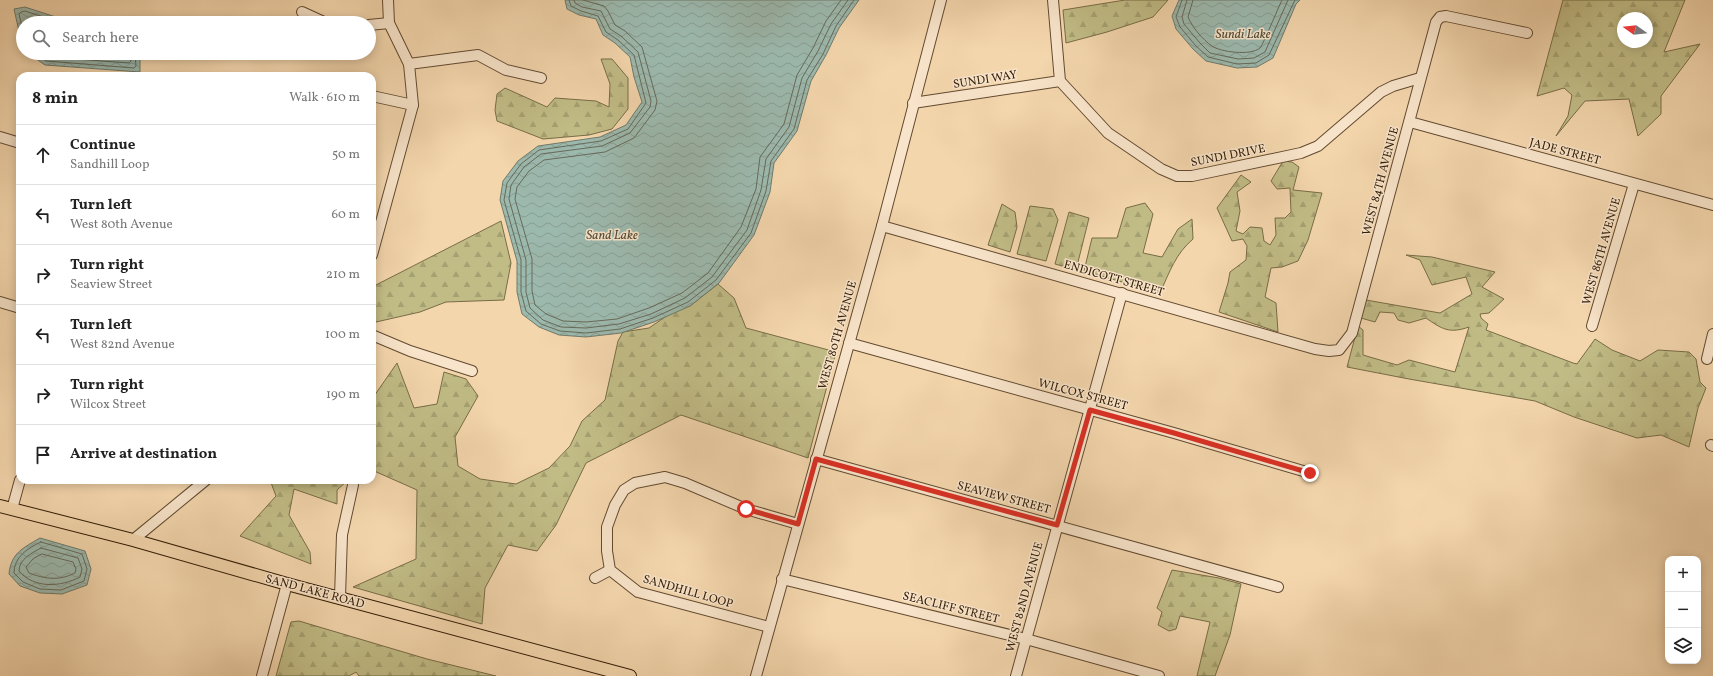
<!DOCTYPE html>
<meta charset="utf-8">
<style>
body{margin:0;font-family:Vollkorn,serif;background:#f2f2f2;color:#222}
.controls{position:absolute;right:12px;bottom:12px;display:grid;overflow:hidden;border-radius:8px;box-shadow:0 2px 10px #0003}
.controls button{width:36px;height:36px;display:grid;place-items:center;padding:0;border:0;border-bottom:1px solid #e0e0e0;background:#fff;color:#222;font:20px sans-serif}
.compass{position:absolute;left:1617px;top:12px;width:36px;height:36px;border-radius:50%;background:#fff;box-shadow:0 2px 10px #0003;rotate:285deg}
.stop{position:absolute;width:12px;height:12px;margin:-9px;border:3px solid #d93025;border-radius:50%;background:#fff}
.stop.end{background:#d93025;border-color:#fff;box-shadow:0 1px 4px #0008}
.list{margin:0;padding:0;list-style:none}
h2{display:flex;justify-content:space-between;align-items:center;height:52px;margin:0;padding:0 16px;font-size:17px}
h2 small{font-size:13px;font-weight:400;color:#767676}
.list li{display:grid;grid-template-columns:26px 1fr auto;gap:12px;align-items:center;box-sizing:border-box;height:60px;padding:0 16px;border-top:1px solid #e0e0e0}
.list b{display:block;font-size:15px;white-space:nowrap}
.list p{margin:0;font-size:13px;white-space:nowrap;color:#767676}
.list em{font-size:13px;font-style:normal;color:#767676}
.icon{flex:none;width:22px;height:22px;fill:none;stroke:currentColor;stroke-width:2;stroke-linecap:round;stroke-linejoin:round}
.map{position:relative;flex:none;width:1713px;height:676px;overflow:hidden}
.search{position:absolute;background:#fff;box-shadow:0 2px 10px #0003;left:16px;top:16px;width:360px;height:44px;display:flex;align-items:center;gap:10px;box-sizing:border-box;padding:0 14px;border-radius:22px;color:#767676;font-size:15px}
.panel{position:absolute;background:#fff;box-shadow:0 2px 10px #0003;left:16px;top:72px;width:360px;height:412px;border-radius:12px}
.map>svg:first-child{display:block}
.forest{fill:url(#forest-firs);stroke:#796c46;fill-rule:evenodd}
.water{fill:url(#water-waves);stroke:#717a6b}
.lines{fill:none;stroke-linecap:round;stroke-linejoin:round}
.shore{stroke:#666a5a;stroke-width:1}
.minor-casing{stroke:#624a30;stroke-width:12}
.major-casing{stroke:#311c06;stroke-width:14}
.minor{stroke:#f8e4ca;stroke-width:10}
.major{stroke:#f4d6ad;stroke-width:12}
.route{stroke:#d93025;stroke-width:5}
.labels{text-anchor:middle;stroke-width:3;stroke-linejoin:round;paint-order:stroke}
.street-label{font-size:12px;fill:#311c06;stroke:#f8e4ca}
.water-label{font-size:13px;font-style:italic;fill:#514b38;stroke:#f8e4ca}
</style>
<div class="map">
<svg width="1713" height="676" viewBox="0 0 1713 676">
<defs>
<pattern id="forest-firs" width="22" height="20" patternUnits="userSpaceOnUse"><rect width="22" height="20" fill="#c1bc86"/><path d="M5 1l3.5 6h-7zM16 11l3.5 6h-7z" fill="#a6a172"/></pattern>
<pattern id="water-waves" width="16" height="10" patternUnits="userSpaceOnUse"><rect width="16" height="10" fill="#9cb9ae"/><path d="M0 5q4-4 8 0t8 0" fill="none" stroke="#879e94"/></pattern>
</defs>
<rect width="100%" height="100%" fill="#f4d6ad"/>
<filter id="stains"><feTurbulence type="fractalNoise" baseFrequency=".005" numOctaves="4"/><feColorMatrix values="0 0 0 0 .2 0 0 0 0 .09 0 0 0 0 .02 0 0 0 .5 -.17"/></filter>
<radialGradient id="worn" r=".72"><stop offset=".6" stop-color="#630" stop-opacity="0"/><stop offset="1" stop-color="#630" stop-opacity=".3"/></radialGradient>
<!-- forest -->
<g class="forest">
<polygon points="1125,0 1168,0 1153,17 1107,32 1066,43 1063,10"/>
<path d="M 1563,0 L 1685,0 L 1664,52 L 1700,44 L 1661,96 L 1661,114 L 1638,136 L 1629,99 L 1585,101 L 1556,136 L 1568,116 L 1572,95 L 1564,88 L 1537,96 ZM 1623,18 L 1647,18 L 1647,42 L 1623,42 Z"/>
<polygon points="601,59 612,59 628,78 628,109 612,129 589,135 543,139 497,121 495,110 497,94 505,88 547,107 555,98 596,101 609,107 610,84"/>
<polygon points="1283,161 1292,162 1299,167 1293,190 1322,193 1308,240 1298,261 1282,267 1271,268 1265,297 1276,303 1278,332 1219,312 1228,283 1230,272 1246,260 1247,246 1243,239 1232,241 1217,208 1241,175 1251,182 1237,192 1240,211 1236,231 1243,234 1250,227 1262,228 1264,241 1270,245 1276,235 1275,218 1285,218 1291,212 1290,188 1277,189 1271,181"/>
<path d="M 1145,203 L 1153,214 L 1143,253 L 1162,257 L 1178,229 L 1192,219 L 1193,239 C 1176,253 1169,273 1160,293 L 1084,271 L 1092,238 L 1117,238 L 1126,208 Z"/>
<polygon points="1002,204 1015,212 1017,227 1010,252 988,245"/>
<polygon points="1030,206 1053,209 1058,220 1046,261 1017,254"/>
<polygon points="1069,212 1089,218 1076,270 1055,264"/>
<polygon points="501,221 511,263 504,300 446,302 420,312 376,322 372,305 372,287"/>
<path d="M 1406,255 L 1432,257 L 1495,272 L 1482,287 L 1504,299 L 1489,313 L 1480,314 L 1481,318 L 1488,324 L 1486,330 L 1573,363 L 1577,364 L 1595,339 L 1612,350 L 1640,361 L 1658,350 L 1689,352 L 1696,359 L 1700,382 L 1706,388 L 1698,408 L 1689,447 L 1661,435 L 1637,438 L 1574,417 L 1535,401 L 1409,379 L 1347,367 L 1358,326 L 1363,330 L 1363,355 L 1397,365 L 1409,360 L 1455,372 L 1469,327 C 1449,334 1442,329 1426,318 L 1409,323 L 1398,320 L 1394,313 L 1380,312 L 1375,322 L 1361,318 L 1366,300 L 1440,313 L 1472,294 L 1466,277 L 1432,285 L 1420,260 Z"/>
<polygon points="718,284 734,298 746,328 836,352 808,458 681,415 586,463 556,525 537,551 508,545 485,588 482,624 353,587 416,559 417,490 372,470 372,399 397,363 414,408 437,404 444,372 466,379 478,396 455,437 458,466 480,479 516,484 549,468 570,446 582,421 605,400 618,341 623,332 649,328 671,313 690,306"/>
<polygon points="270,480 348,480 337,490 337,504 294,489 289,515 310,552 311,564 240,536 276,496"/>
<polygon points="1172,570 1219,578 1241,584 1230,635 1215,676 1197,676 1210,622 1180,616 1176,629 1169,631 1158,625 1162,612 1157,608"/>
<polygon points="299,621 427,659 496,676 359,676 356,672 349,676 276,676 291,622"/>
</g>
<!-- water -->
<g class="water">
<polygon points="565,0 859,0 839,28 826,55 811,81 797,131 774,163 770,192 754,235 719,283 690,306 654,322 621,333 586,337 559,335 539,327 522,314 517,292 517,261 500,200 503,181 518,161 538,146 600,137 626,125 642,102 634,77 630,57 615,43 603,35 596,19 579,15 567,9"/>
<polygon points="1179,0 1300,0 1296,4 1273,58 1257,67 1237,68 1206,61 1193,49 1176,29 1172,16"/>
<polygon points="25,7 74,23 23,23 23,49 14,9"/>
<polygon points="28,53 138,53 140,56 140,72 45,65"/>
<path d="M 40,538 L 85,551 L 91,569 L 87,585 L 62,594 L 40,593 L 20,586 L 9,574 C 11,553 23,548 40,538 Z"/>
</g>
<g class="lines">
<!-- shore -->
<g class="shore">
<polyline points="569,0 571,6 581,11 598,16 606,32 618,40 634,55 646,103 628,129 601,141 539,150 521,164 507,183 504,200 521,260 521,292 526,311 541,324 560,331 586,333 620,329 653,318 688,302 716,280 751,233 766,191 771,161 794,129 807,80 823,54 836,26 854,0"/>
<polyline points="574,0 575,3 582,7 601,11 610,29 621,36 638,52 651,101 650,107 630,133 602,146 541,154 524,167 511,185 509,199 526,260 526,292 530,308 543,320 561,327 586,328 619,324 651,314 685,298 712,277 747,230 761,190 766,159 789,127 802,78 818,51 831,24 848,0"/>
<polyline points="583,0 604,6 608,11 615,25 625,31 642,47 657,101 655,110 634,138 605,152 544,160 529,171 517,187 515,199 532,259 532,291 535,305 546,314 563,321 586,322 617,319 649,308 682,293 708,273 741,227 756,189 760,157 784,124 797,75 813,48 826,21 841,0"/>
<polyline points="1182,0 1176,17 1180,27 1196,46 1208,57 1237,64 1256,63 1269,55 1295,0"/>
<polyline points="1187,0 1182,17 1184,24 1200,43 1210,53 1238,59 1254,58 1265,52 1288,0"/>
<path d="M 1193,0 L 1188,17 C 1192,27 1203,40 1212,46 C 1220,52 1251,56 1260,48 C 1263,45 1278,8 1282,0"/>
<polyline points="23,31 19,14 21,12 25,11 61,23"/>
<polyline points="35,53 46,61 134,68 136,66 135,53"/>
<polyline points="43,53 48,57 129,63 131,61 130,53"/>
<polyline points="81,53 122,56 124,53"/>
<path d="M 41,542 L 82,554 L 87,569 L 84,581 L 61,590 L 40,589 L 23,582 L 14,573 C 14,557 28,548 41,542 Z"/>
<path d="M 41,548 L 78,558 L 82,569 L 80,577 C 61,587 34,589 19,571 C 19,559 32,553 41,548 Z"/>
<path d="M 42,554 L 73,562 L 76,569 L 75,573 C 59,581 45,579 29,573 L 26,567 L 33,559 Z"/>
</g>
<!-- minor casing -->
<g class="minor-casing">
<g id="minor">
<polyline points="1053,0 1060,81 1108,133 1161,169 1177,176 1192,176 1301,153 1318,146 1381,92 1393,86 1420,78"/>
<polyline points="302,12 326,23"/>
<polyline points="369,25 389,23"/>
<polyline points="409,64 478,55 506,70 541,78"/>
<polyline points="372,96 413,105"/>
<polyline points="913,103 1060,81"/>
<polyline points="1410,122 1713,205"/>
<polyline points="0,137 20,143"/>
<polyline points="882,226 1315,349 1329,351 1339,350 1352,333 1436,22 1440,17 1446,16 1527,33"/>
<polyline points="372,255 413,105 409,64 389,23 388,0"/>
<polyline points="0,302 20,308"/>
<polyline points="1592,326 1634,184"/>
<polyline points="372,335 410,351 472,371"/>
<polyline points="849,343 1174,433 1310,473"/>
<polyline points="1707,359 1713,334"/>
<polyline points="1711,445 1713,446"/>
<polyline points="816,459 1278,587"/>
<polyline points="12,509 20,480"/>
<polyline points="133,540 206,480"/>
<polyline points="595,578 610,570"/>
<polyline points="782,579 1026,639 1159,676"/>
<polyline points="340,597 342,535 353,485"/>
<polyline points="769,627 638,592 610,570 607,551 607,527 615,505 624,490 635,483 665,477 685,483 746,509 798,524"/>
<polyline points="262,676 287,584"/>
<polyline points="756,676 882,226 941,0"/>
<polyline points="1016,676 1122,293"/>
</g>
</g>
<!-- major casing -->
<g class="major-casing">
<polyline id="major" points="0,506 133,540 287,584 630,676"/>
</g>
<!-- minor -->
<use href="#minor" class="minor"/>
<!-- major -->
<use href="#major" class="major"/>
</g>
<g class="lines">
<!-- route -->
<polyline class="route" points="746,509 798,524 816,459 1057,525 1090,410 1174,433 1310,473"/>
</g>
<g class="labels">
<!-- street labels -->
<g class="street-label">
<text transform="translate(985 79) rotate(-9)" y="4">SUNDI WAY</text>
<text transform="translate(1565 151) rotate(15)" y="4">JADE STREET</text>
<text transform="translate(1228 155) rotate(-11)" y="4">SUNDI DRIVE</text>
<text transform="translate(1380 181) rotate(-75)" y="4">WEST 84TH AVENUE</text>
<text transform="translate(1601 251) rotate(-74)" y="4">WEST 86TH AVENUE</text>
<text transform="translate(1114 278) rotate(16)" y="4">ENDICOTT STREET</text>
<text transform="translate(837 335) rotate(-74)" y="4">WEST 80TH AVENUE</text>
<text transform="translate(1083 394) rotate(15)" y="4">WILCOX STREET</text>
<text transform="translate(1004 497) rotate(15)" y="4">SEAVIEW STREET</text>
<text transform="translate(315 591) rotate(15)" y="4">SAND LAKE ROAD</text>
<text transform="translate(688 591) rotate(16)" y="4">SANDHILL LOOP</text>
<text transform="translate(1024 597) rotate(-75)" y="4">WEST 82ND AVENUE</text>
<text transform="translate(951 607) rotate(14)" y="4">SEACLIFF STREET</text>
</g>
<!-- water labels -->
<g class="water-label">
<text x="1243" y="38">Sundi Lake</text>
<text x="612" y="239">Sand Lake</text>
</g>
</g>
<rect width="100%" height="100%" filter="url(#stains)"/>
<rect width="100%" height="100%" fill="url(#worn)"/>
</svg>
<div class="controls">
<button>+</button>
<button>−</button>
<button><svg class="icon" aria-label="layers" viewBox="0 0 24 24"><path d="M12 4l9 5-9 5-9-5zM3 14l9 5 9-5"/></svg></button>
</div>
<svg class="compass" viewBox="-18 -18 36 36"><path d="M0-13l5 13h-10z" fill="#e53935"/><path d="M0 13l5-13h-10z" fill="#767676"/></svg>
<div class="stop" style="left:746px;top:509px"></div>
<div class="stop end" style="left:1310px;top:473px"></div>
<div class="search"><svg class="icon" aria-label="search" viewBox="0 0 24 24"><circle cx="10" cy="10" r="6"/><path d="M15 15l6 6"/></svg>Search here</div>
<section class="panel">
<h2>8 min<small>Walk · 610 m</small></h2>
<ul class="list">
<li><svg class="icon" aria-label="ahead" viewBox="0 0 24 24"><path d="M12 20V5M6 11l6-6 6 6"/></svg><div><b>Continue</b><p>Sandhill Loop</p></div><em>50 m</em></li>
<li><svg class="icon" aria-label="left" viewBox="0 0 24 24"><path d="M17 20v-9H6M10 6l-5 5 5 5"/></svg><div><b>Turn left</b><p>West 80th Avenue</p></div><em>60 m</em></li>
<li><svg class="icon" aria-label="right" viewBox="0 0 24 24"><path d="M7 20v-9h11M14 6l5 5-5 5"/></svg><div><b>Turn right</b><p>Seaview Street</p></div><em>210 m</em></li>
<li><svg class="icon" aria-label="left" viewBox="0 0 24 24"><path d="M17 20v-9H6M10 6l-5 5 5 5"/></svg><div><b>Turn left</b><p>West 82nd Avenue</p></div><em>100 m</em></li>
<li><svg class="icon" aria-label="right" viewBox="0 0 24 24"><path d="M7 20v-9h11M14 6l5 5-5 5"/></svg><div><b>Turn right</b><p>Wilcox Street</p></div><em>190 m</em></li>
<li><svg class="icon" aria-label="arrive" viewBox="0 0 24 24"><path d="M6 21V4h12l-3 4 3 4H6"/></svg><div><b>Arrive at destination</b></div></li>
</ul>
</section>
</div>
